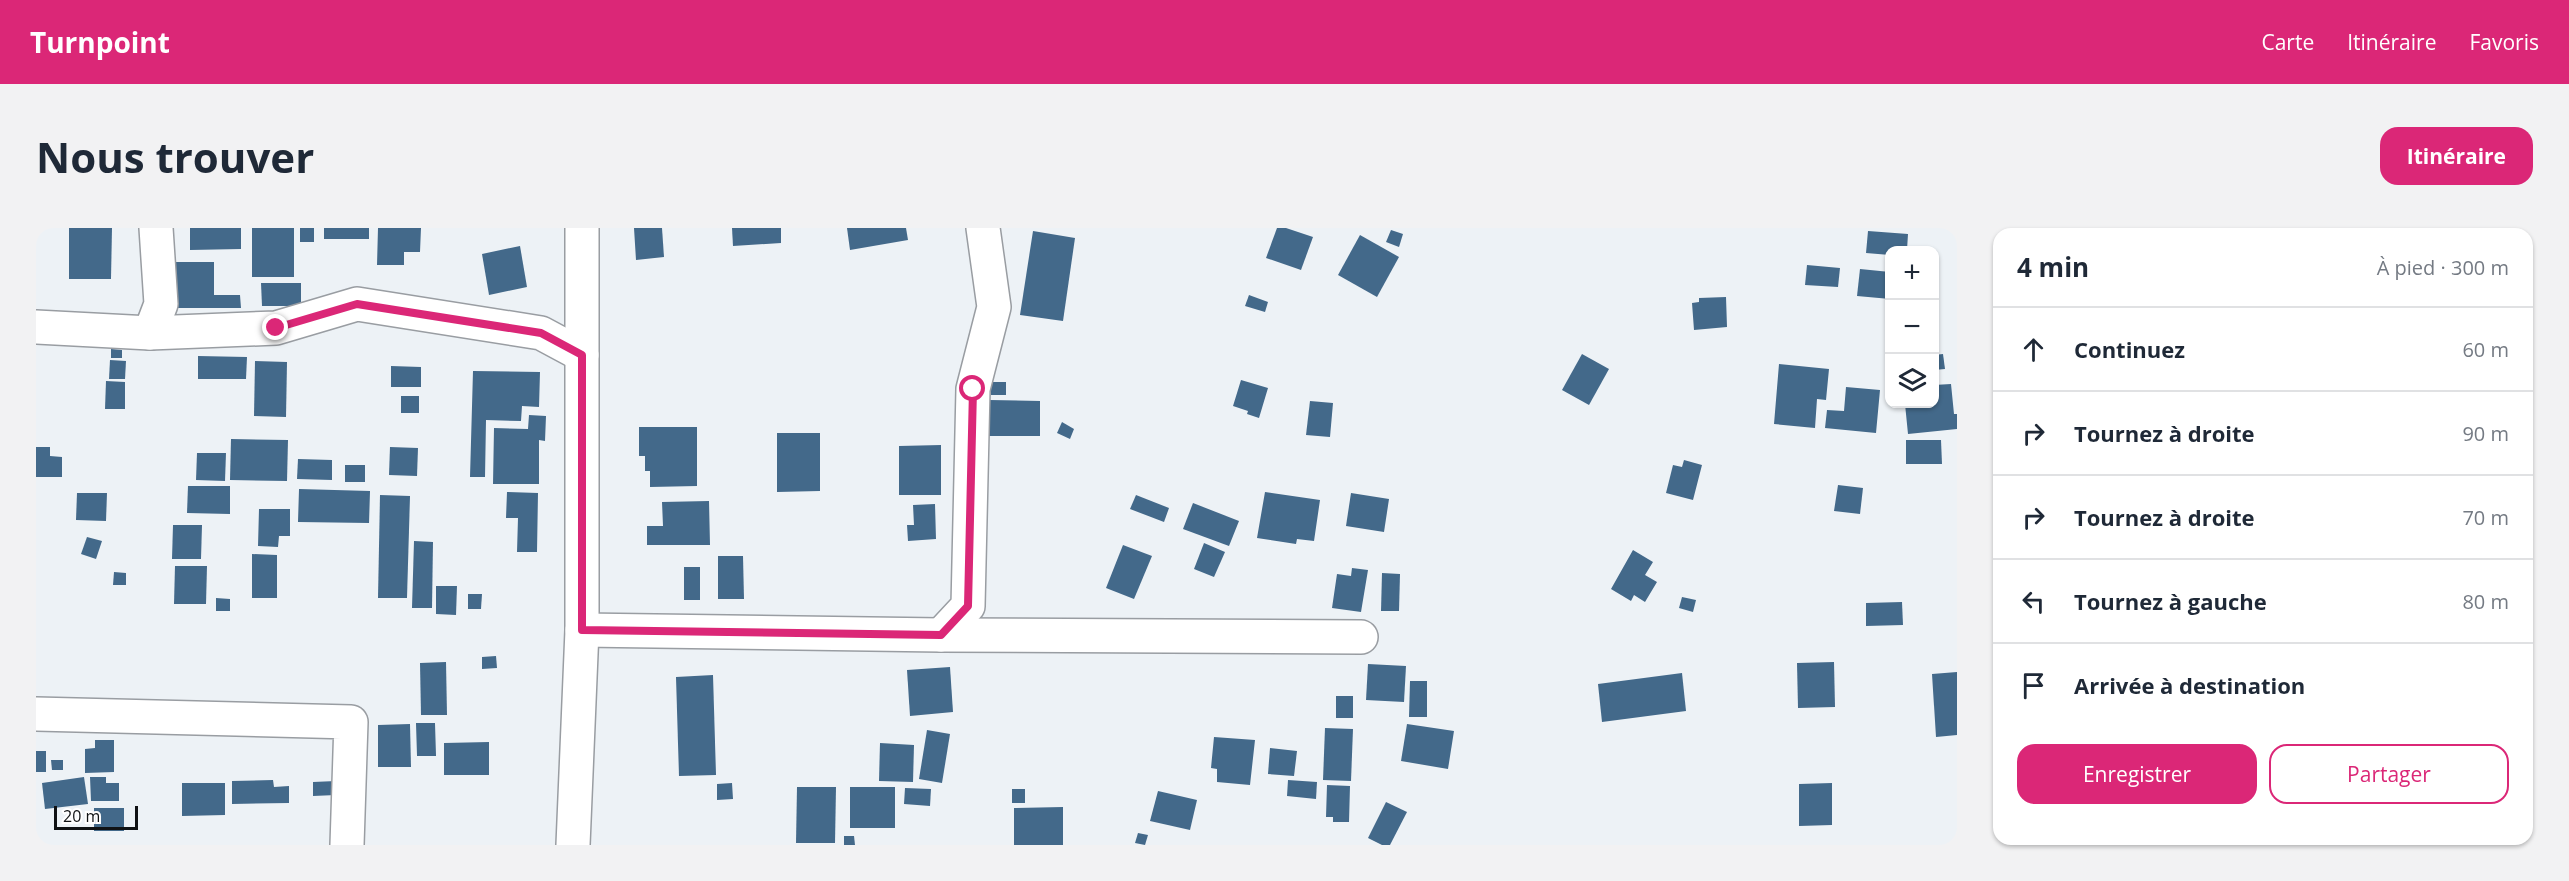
<!DOCTYPE html>
<html lang="fr">
<meta charset="utf-8">
<style>
body{margin:0;font-family:"Open Sans",sans-serif;background:#f2f2f3;color:#1f2937}
.controls{position:absolute;right:18px;top:18px;display:grid;overflow:hidden;border-radius:12px;box-shadow:0 2px 4px #0004}
.controls button{width:54px;height:54px;display:grid;place-items:center;padding:0;border:0;border-bottom:2px solid #e0e1e3;background:#fff;color:#1f2937;font:30px sans-serif}
.scale{position:absolute;left:18px;bottom:15px;width:84px;box-sizing:border-box;padding-left:6px;border:3px solid #101214;border-top:0;font-size:16px;line-height:21px;white-space:nowrap;color:#101214;-webkit-text-stroke:4px #fff;paint-order:stroke}
.stop{position:absolute;width:18px;height:18px;margin:-14px;border:4px solid #db2777;border-radius:50%;background:#fff}
.stop.end{background:#db2777;border-color:#fff;box-shadow:0 2px 6px #0008}
.list{margin:0;padding:0;list-style:none}
h2{display:flex;justify-content:space-between;align-items:center;height:78px;margin:0;padding:0 24px;font-size:26px}
h2 small{font-size:20px;font-weight:400;color:#747a83}
.list li{display:grid;grid-template-columns:39px 1fr auto;gap:18px;align-items:center;box-sizing:border-box;height:84px;padding:0 24px;border-top:2px solid #e0e1e3}
.list b{display:block;font-size:22px;white-space:nowrap}
.list em{font-size:20px;font-style:normal;color:#747a83}
.actions{display:flex;gap:12px;padding:18px 24px}
.actions a{flex:1;padding:14px 0;border:2px solid #db2777;border-radius:18px;text-align:center;font-size:21px;color:#db2777}
.actions .main{background:#db2777;color:#fff}
.icon{flex:none;width:33px;height:33px;fill:none;stroke:currentColor;stroke-width:2;stroke-linecap:round;stroke-linejoin:round}
.map{position:relative;flex:none;width:1921px;height:617px;overflow:hidden;border-radius:18px}
header{display:flex;align-items:center;gap:36px;box-sizing:border-box;height:84px;padding:0 30px;background:#db2777;color:#fff}
header strong{font-size:28px}
nav{display:flex;gap:33px;margin-inline-start:auto;font-size:21px}
.intro{display:flex;align-items:center;justify-content:space-between;box-sizing:border-box;height:144px;padding:0 36px}
h1{margin:0;font-size:42px}
.button{padding:15px 27px;border-radius:18px;background:#db2777;color:#fff;font-size:21px;font-weight:700}
main{display:flex;gap:36px;padding:0 36px}
aside{flex:1;background:#fff;border-radius:18px;box-shadow:0 2px 4px #0004}
.map>svg:first-child{display:block}
.building{fill:#43698a}
.lines{fill:none;stroke-linecap:round;stroke-linejoin:round}
.minor-casing{stroke:#999da2;stroke-width:36}
.minor{stroke:#fff;stroke-width:33}
.route{stroke:#db2777;stroke-width:8}
</style>
<header>
<strong>Turnpoint</strong>
<nav><a>Carte</a><a>Itinéraire</a><a>Favoris</a></nav>
</header>
<div class="intro"><h1>Nous trouver</h1><a class="button">Itinéraire</a></div>
<main>
<div class="map">
<svg width="1921" height="617" viewBox="0 0 1921 617">
<rect width="100%" height="100%" fill="#edf2f6"/>
<!-- building -->
<g class="building">
<polygon points="33,0 76,0 75,51 33,51"/>
<polygon points="154,0 205,0 205,21 154,22"/>
<rect x="216" y="0" width="42" height="49"/>
<rect x="264" y="0" width="14" height="14"/>
<rect x="288" y="0" width="45" height="11"/>
<polygon points="342,0 385,0 384,24 368,24 368,37 341,37"/>
<polygon points="598,0 626,0 628,29 600,32"/>
<polygon points="696,0 745,0 745,15 697,18"/>
<polygon points="811,0 870,0 872,12 814,22"/>
<polygon points="1241,0 1250,0 1277,9 1265,42 1230,30"/>
<polygon points="1355,2 1367,6 1363,19 1350,14"/>
<polygon points="997,3 1039,10 1027,93 984,87"/>
<polygon points="1832,3 1872,6 1871,22 1854,22 1854,27 1830,25"/>
<polygon points="1324,7 1363,29 1341,69 1302,47"/>
<polygon points="484,18 491,59 453,67 446,26"/>
<polygon points="139,34 178,34 178,67 204,67 205,80 139,80"/>
<polygon points="1771,37 1804,40 1802,59 1769,57"/>
<polygon points="1824,41 1854,44 1854,71 1821,68"/>
<polygon points="225,55 265,55 265,78 226,78"/>
<polygon points="1213,67 1232,74 1229,84 1209,78"/>
<polygon points="1690,69 1691,99 1658,102 1656,75 1663,74 1663,70"/>
<polygon points="75,121 86,122 86,130 75,130"/>
<polygon points="1546,126 1573,141 1553,177 1526,162"/>
<polygon points="1907,126 1909,141 1898,142 1898,127"/>
<polygon points="162,128 211,129 210,151 162,151"/>
<polygon points="74,132 90,133 89,151 73,151"/>
<polygon points="219,133 251,134 250,189 218,188"/>
<polygon points="1743,136 1793,141 1790,172 1781,171 1779,200 1738,196"/>
<polygon points="355,138 385,139 385,159 355,159"/>
<polygon points="437,143 504,144 503,179 486,178 485,193 450,192 449,249 434,249"/>
<polygon points="1205,152 1232,160 1223,190 1211,186 1212,183 1197,178"/>
<polygon points="70,153 89,154 89,181 69,181"/>
<rect x="955" y="154" width="15" height="13"/>
<polygon points="1915,156 1918,186 1921,186 1921,201 1872,206 1869,176 1898,176 1898,157"/>
<polygon points="1810,159 1844,162 1840,205 1789,200 1791,182 1808,183"/>
<rect x="365" y="168" width="18" height="17"/>
<polygon points="953,172 1004,173 1004,208 952,208"/>
<polygon points="1274,173 1297,175 1294,209 1270,207"/>
<polygon points="493,187 510,188 509,213 503,212 503,256 457,256 458,200 492,201"/>
<polygon points="1026,194 1038,201 1034,211 1021,205"/>
<polygon points="603,199 661,199 661,258 614,259 614,243 609,243 609,228 603,228"/>
<polygon points="741,205 784,205 784,263 741,264"/>
<polygon points="195,211 252,212 251,253 194,252"/>
<polygon points="1870,212 1905,212 1906,236 1870,236"/>
<polygon points="905,217 905,267 863,267 863,218"/>
<polygon points="0,219 14,219 14,228 26,229 26,249 0,249"/>
<polygon points="354,219 382,220 381,248 353,247"/>
<polygon points="161,225 190,225 189,253 160,252"/>
<polygon points="262,231 296,232 296,252 261,251"/>
<polygon points="1648,232 1666,237 1657,272 1630,265 1637,237 1646,239"/>
<rect x="309" y="237" width="20" height="17"/>
<polygon points="1802,257 1827,260 1824,286 1798,283"/>
<polygon points="152,258 194,258 194,286 151,285"/>
<polygon points="263,261 334,263 333,295 262,294"/>
<polygon points="471,264 502,265 501,324 481,324 482,290 470,290"/>
<polygon points="1229,264 1284,272 1278,313 1261,311 1260,316 1221,310"/>
<polygon points="41,265 71,265 70,293 40,292"/>
<polygon points="1315,265 1353,271 1348,304 1310,298"/>
<polygon points="344,267 374,268 371,370 342,370"/>
<polygon points="1100,267 1133,280 1128,294 1094,281"/>
<polygon points="673,273 674,317 611,317 611,298 627,298 626,274"/>
<polygon points="1157,275 1203,293 1193,318 1147,301"/>
<polygon points="899,276 900,311 872,313 871,297 878,297 877,277"/>
<polygon points="223,281 254,281 254,308 243,308 242,319 222,318"/>
<polygon points="137,297 166,297 165,331 136,331"/>
<polygon points="51,309 66,313 60,331 45,326"/>
<polygon points="378,313 397,314 396,380 376,380"/>
<polygon points="1168,315 1189,324 1178,349 1158,341"/>
<polygon points="1087,317 1116,328 1098,371 1070,360"/>
<polygon points="1597,322 1617,334 1609,347 1621,354 1609,374 1598,367 1595,373 1575,361"/>
<polygon points="216,326 241,327 241,370 216,370"/>
<polygon points="682,328 707,328 708,371 682,371"/>
<polygon points="139,338 171,338 170,376 138,376"/>
<rect x="648" y="339" width="16" height="33"/>
<polygon points="1316,340 1332,342 1325,384 1296,380 1301,346 1315,348"/>
<polygon points="78,344 90,345 90,357 77,357"/>
<polygon points="1346,345 1364,346 1363,383 1345,383"/>
<polygon points="400,358 421,358 420,387 400,386"/>
<polygon points="432,366 446,366 445,381 432,381"/>
<polygon points="1646,369 1660,372 1657,384 1643,380"/>
<polygon points="180,370 194,371 194,383 180,383"/>
<polygon points="1866,374 1867,397 1830,398 1830,375"/>
<polygon points="460,428 461,440 446,441 446,429"/>
<polygon points="410,434 411,487 385,487 384,435"/>
<polygon points="1798,434 1799,479 1762,480 1761,435"/>
<polygon points="1332,436 1370,438 1368,474 1330,472"/>
<polygon points="914,439 917,484 874,488 871,442"/>
<polygon points="1921,444 1921,507 1900,509 1896,446"/>
<polygon points="1646,445 1650,483 1566,494 1562,456"/>
<polygon points="677,447 680,547 643,548 640,449"/>
<polygon points="1374,453 1391,453 1391,489 1373,489"/>
<rect x="1300" y="468" width="17" height="22"/>
<polygon points="380,495 399,495 400,528 381,528"/>
<polygon points="374,496 375,539 342,539 342,497"/>
<polygon points="1371,496 1418,503 1412,541 1365,533"/>
<polygon points="1289,500 1317,501 1315,553 1287,552"/>
<polygon points="891,502 914,506 906,555 883,551"/>
<polygon points="1178,509 1219,512 1214,557 1181,554 1181,541 1175,540"/>
<polygon points="59,512 78,512 78,544 49,545 49,521 59,520"/>
<polygon points="453,514 453,547 408,547 408,515"/>
<polygon points="844,515 878,517 877,554 843,553"/>
<polygon points="1234,520 1261,523 1258,548 1232,546"/>
<rect x="0" y="523" width="10" height="21"/>
<polygon points="15,532 27,532 27,542 16,542"/>
<polygon points="48,549 52,576 9,581 6,555"/>
<polygon points="54,549 70,549 70,555 83,555 83,573 55,573"/>
<polygon points="237,552 238,559 253,558 253,575 196,576 196,553"/>
<polygon points="1252,552 1281,554 1280,571 1251,568"/>
<polygon points="300,553 300,567 277,568 277,554"/>
<polygon points="146,555 189,555 189,587 146,588"/>
<polygon points="696,555 697,571 681,572 681,556"/>
<polygon points="1796,555 1796,597 1763,598 1763,556"/>
<polygon points="1291,557 1314,558 1313,594 1297,594 1297,589 1290,589"/>
<polygon points="761,559 800,559 799,615 760,615"/>
<rect x="814" y="559" width="45" height="41"/>
<polygon points="869,560 895,561 894,578 868,576"/>
<rect x="976" y="561" width="13" height="14"/>
<polygon points="1122,563 1161,572 1154,602 1114,593"/>
<polygon points="1350,574 1371,584 1354,617 1346,617 1332,610"/>
<polygon points="1027,579 1027,617 978,617 978,580"/>
<rect x="58" y="580" width="30" height="23"/>
<polygon points="1102,605 1112,607 1109,617 1099,615"/>
<polygon points="808,608 818,608 819,617 808,617"/>
</g>
<g class="lines">
<!-- minor casing -->
<g class="minor-casing">
<g id="minor">
<polyline points="0,99 114,105 240,100 321,76 505,105 546,127"/>
<polyline points="114,105 125,76 120,0"/>
<polyline points="546,402 905,407 1325,409"/>
<polyline points="905,407 932,378 937,161 958,79 947,0"/>
<polyline points="0,486 315,494 311,617"/>
<polyline points="537,617 546,402 546,0"/>
</g>
</g>
<!-- minor -->
<use href="#minor" class="minor"/>
</g>
<g class="lines">
<!-- route -->
<polyline class="route" points="240,100 321,76 505,105 546,127 546,402 905,407 932,378 937,161"/>
</g>
</svg>
<div class="controls">
<button>+</button>
<button>−</button>
<button><svg class="icon" aria-label="layers" viewBox="0 0 24 24"><path d="M12 4l9 5-9 5-9-5zM3 14l9 5 9-5"/></svg></button>
</div>
<div class="scale">20 m</div>
<div class="stop" style="left:937px;top:161px"></div>
<div class="stop end" style="left:240px;top:100px"></div>
</div>
<aside>
<h2>4 min<small>À pied · 300 m</small></h2>
<ul class="list">
<li><svg class="icon" aria-label="ahead" viewBox="0 0 24 24"><path d="M12 20V5M6 11l6-6 6 6"/></svg><div><b>Continuez</b></div><em>60 m</em></li>
<li><svg class="icon" aria-label="right" viewBox="0 0 24 24"><path d="M7 20v-9h11M14 6l5 5-5 5"/></svg><div><b>Tournez à droite</b></div><em>90 m</em></li>
<li><svg class="icon" aria-label="right" viewBox="0 0 24 24"><path d="M7 20v-9h11M14 6l5 5-5 5"/></svg><div><b>Tournez à droite</b></div><em>70 m</em></li>
<li><svg class="icon" aria-label="left" viewBox="0 0 24 24"><path d="M17 20v-9H6M10 6l-5 5 5 5"/></svg><div><b>Tournez à gauche</b></div><em>80 m</em></li>
<li><svg class="icon" aria-label="arrive" viewBox="0 0 24 24"><path d="M6 21V4h12l-3 4 3 4H6"/></svg><div><b>Arrivée à destination</b></div></li>
</ul>
<div class="actions"><a class="main">Enregistrer</a><a>Partager</a></div>
</aside>
</main>
